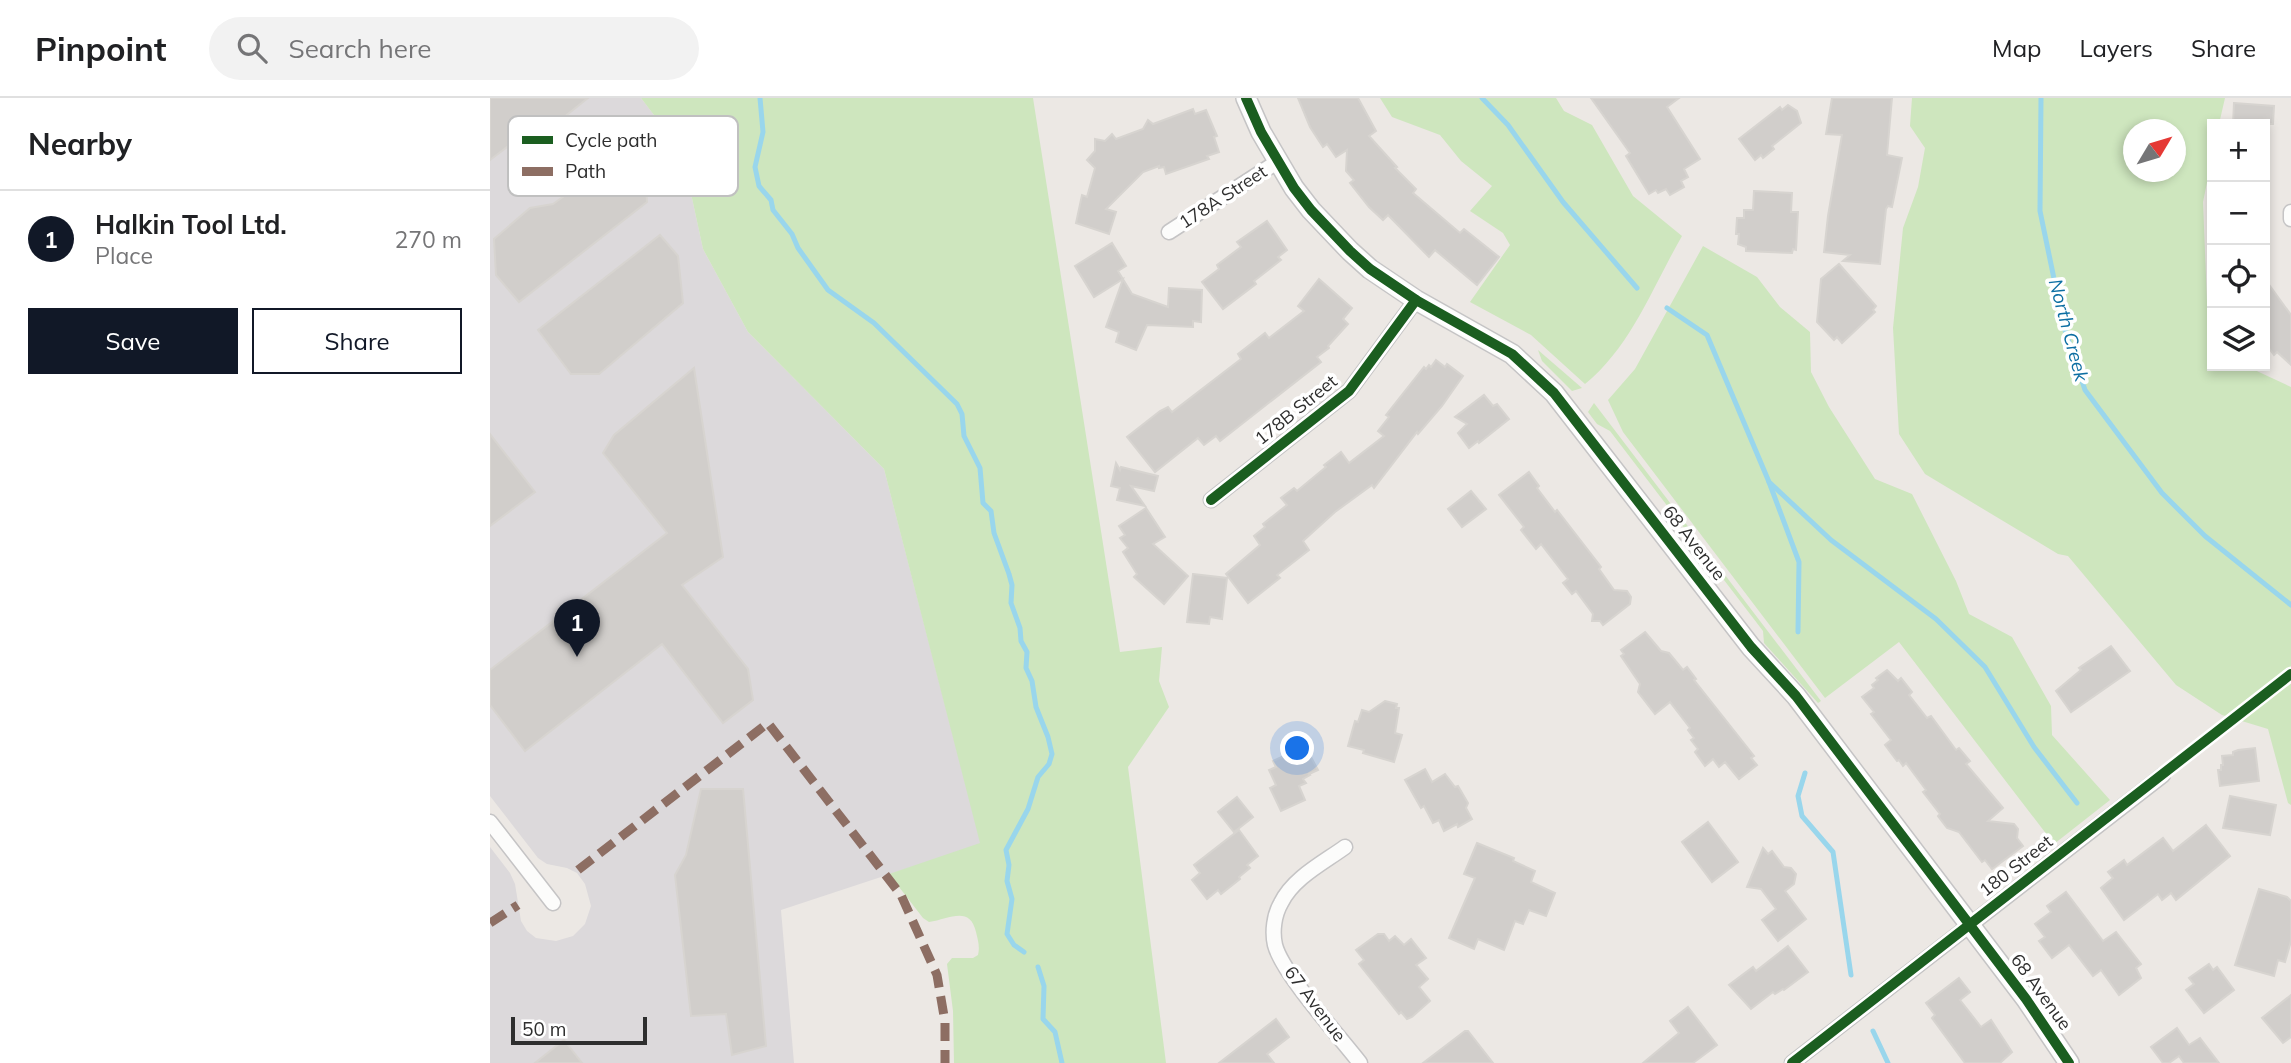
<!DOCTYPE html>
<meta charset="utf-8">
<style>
body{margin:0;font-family:Mulish,sans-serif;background:#f2f2f2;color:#202124}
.controls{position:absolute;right:21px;top:21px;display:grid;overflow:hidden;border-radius:0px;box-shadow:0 4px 10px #0003}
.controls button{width:63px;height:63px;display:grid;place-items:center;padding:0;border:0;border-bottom:2px solid #e0e0e0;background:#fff;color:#202124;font:35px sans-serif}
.compass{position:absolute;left:1633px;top:21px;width:63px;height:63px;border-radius:50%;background:#fff;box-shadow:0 4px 10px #0003;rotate:52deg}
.scale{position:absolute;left:21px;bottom:18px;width:136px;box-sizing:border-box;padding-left:7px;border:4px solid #2e2e2e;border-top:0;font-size:19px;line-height:24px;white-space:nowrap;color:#2e2e2e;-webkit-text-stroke:5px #fff;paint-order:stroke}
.you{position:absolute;left:808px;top:651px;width:24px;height:24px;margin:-18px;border:5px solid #fff;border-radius:50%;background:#1a73e8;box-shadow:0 0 0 10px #1a73e833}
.badge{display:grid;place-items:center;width:46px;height:46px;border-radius:50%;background:#111827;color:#fff;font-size:23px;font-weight:700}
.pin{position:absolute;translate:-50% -58px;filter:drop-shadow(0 2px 4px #0008)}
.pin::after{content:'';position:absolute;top:37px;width:24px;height:21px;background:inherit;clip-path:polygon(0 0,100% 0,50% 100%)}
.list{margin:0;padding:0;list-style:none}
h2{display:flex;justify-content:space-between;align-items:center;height:91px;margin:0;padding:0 28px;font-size:30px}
h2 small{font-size:23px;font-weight:400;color:#757577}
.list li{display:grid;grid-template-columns:46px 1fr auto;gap:21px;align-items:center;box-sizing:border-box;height:98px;padding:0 28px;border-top:2px solid #e0e0e0}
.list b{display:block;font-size:26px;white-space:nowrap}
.list p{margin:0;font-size:23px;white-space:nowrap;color:#757577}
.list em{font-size:23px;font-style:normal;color:#757577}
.actions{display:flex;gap:14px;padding:21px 28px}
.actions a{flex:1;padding:16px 0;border:2px solid #111827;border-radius:0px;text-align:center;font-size:24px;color:#111827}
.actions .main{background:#111827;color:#fff}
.icon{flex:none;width:38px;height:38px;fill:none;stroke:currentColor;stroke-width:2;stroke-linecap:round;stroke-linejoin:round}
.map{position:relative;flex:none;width:1801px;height:965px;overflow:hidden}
header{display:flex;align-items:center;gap:42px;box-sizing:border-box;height:98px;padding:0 35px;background:#fff;border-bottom:2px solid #e0e0e0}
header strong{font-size:33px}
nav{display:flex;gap:38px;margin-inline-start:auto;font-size:24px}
.search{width:490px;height:63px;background:#f2f2f2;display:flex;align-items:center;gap:18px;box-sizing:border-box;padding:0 24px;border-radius:38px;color:#757577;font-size:26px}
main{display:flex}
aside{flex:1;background:#fff}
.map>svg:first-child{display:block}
.industrial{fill:#dcd9db}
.green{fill:#cee6be;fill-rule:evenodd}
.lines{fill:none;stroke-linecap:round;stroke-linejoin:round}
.stream{stroke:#99d6ec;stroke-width:5}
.building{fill:#d1cecb;stroke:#d7d4d0;stroke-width:2}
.minor-casing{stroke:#c5c4c5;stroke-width:17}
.tertiary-casing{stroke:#c5c4c5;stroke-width:22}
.minor{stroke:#fcfcfb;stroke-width:14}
.tertiary{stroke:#fcfcfb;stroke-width:19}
.quiet{stroke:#8d6e63;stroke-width:9;stroke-dasharray:18 9;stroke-linecap:butt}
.cycleway-casing{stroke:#fff;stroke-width:15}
.cycleway{stroke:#1b5e20;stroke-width:10}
.labels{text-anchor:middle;stroke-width:7;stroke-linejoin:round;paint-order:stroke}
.street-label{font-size:18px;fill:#2e2e2e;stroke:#fff}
.water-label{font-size:19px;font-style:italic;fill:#0d6fa3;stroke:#fff}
.key{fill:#fff;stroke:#c0c0c0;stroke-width:2}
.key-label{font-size:19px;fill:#2e2e2e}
</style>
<header>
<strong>Pinpoint</strong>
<div class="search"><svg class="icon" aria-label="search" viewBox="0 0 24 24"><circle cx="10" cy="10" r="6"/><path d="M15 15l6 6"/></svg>Search here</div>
<nav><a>Map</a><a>Layers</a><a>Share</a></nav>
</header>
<main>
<aside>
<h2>Nearby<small></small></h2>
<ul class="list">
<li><span class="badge">1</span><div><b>Halkin Tool Ltd.</b><p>Place</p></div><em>270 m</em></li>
</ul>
<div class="actions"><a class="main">Save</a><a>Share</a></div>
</aside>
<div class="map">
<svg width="1801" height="965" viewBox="0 0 1801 965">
<rect width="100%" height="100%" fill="#ece8e4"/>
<!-- industrial -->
<polygon class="industrial" points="0,0 151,0 192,54 213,151 258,234 394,371 491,746 291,812 304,965 0,965 0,749 20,775 25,786 31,823 37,833 46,840 66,843 83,838 95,826 101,808 95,786 87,775 77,770 57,766 48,760 0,698"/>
<!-- green -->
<g class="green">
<path d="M 151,0 L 543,0 L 630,554 L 672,549 L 669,583 L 679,609 L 638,669 L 676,965 L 464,965 L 463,913 L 457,866 L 462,860 L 483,860 L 488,857 C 490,849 488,842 486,834 C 480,807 459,821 439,824 L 433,820 L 399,776 L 490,745 L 394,371 L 258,234 L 213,151 L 192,54 Z"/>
<path d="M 890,0 L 1066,0 L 1074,13 L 1102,27 L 1143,98 L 1192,138 C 1163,188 1141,249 1095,286 L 1041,237 L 980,204 L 1020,147 L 1013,135 L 980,113 L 1002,88 L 971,63 L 950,37 L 902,19 Z"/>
<path d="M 1422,0 L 1735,0 L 1729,26 L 1722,26 L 1722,60 L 1713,104 L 1718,229 L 1722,235 L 1722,268 L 1756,268 L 1801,289 L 1801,707 L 1798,705 L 1778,631 L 1732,617 L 1686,587 L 1578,458 L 1568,456 L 1435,376 L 1409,336 L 1403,230 L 1413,130 L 1428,89 L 1435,50 L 1420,28 ZM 1644,32 L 1686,32 L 1686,74 L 1644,74 Z"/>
<polygon points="1213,148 1267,179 1290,209 1320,234 1321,274 1339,309 1385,381 1422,396 1466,483 1479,516 1522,539 1561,608 1562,637 1620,702 1564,746 1409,544 1335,600 1133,334 1118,302 1145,271"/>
<polygon points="1048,252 1092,290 1082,293 1052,263"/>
<polygon points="1104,305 1331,603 1328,605 1274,545 1273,533 1120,333 1107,326 1098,314"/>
</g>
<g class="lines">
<!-- stream -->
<g class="stream">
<polyline points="270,0 273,34 265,69 269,88 281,102 283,112 302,136 308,150 338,192 384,225 467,306 472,316 474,338 490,370 493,405 501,413 504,435 519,476 522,487 521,505 530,530 531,543 537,554 536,570 542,583 546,609 558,639 562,656 559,666 548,679 538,711 516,752 519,767 517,783 522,801 517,836 524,847 534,854"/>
<polyline points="992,0 1018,27 1073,104 1147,190"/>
<polyline points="1551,0 1550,113 1574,229 1595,292 1672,395 1715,438 1801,507"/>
<polyline points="1177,210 1217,237 1279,384 1309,464 1308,534"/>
<polyline points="1279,384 1341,442 1446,521 1495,569 1544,649 1587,705"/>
<polyline points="1315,675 1308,698 1312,718 1343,754 1361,877"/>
<polyline points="548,869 554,888 553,921 565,934 572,965"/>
<polyline points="1383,933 1398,965"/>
</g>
</g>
<!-- building -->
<g class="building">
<polygon points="0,0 98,0 54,35 30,39 0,62"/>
<polygon points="808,0 868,0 886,33 879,38 907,69 905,70 926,91 923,95 970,135 974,131 1009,159 987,187 945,152 939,159 898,117 893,122 879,109 860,85 864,82 856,73 857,52 846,59 837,46 833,49 820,29"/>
<polygon points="1101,0 1189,0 1177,9 1210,61 1194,71 1198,79 1191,83 1194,89 1180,97 1176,91 1168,95 1166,92 1159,96 1136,58 1140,55"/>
<polygon points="1342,0 1402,0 1397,57 1412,60 1402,109 1398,108 1396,111 1390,166 1353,163 1360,157 1334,154 1338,118 1352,37 1336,36"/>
<polygon points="1744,5 1784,8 1783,26 1743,26"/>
<polygon points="1298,7 1307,13 1311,25 1282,48 1284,51 1273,60 1271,57 1265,62 1249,41 1290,9 1292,12"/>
<polygon points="703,11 705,16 716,12 727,38 724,39 729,54 717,58 719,61 676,76 674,69 669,70 669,68 653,74 616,111 626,114 619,136 586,125 592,97 597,99 605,70 597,62 605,53 605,41 615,43 622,36 626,41 653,31 658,22 663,26"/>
<polygon points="141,32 154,49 157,104 29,204 6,177 4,141 40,110 63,106 81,93 85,75"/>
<polygon points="1264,93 1302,95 1301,114 1308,114 1306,152 1303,151 1302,155 1256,153 1256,149 1248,146 1249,136 1246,136 1247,120 1254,120 1254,112 1263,112"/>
<polygon points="777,123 797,152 788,159 791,162 764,183 766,186 733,211 712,184 729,171 727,167 751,149 747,144"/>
<polygon points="170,137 188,158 193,205 109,276 81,276 48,232"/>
<polygon points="622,145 636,168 628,173 642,196 678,209 679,190 712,192 711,224 703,223 703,229 657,227 646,252 626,244 629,234 616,229 633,181 604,199 585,168"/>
<polygon points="1349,166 1386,208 1383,212 1385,214 1352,245 1347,239 1344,242 1327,224 1331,181"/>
<polygon points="829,181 862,210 853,221 858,226 838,248 839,250 827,259 831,264 730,343 726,338 714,347 708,340 665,374 637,339 670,313 678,309 682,314 751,261 748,256 775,235 779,240 814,213 808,208"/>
<polygon points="1775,181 1801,217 1801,267 1787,254 1784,257 1775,245"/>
<polygon points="946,262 955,269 957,266 973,278 952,308 928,336 927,334 884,390 882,387 845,414 813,443 819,452 787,477 790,480 758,505 736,476 770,447 764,438 775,429 773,426 797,407 791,400 804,390 807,393 836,369 834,367 851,354 859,365 894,338 888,333 899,319 896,317 934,269 936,271 939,267 941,269"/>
<polygon points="204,270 233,459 192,487 258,571 263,602 233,625 172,546 35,653 0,607 0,572 177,435 113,355 124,337"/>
<polygon points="994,297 1003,308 1007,306 1019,321 989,345 988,343 979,350 968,335 977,326 965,319"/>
<polygon points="0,336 45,394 0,428"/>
<polygon points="626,365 630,372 631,369 668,378 664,393 641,388 655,408 627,402 630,390 621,388"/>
<polygon points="1039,374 1049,388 1047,390 1065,414 1067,412 1111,469 1109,471 1124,492 1137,493 1141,499 1140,506 1113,527 1110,523 1102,523 1103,516 1086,493 1082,496 1073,485 1078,481 1051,446 1046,451 1031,432 1034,429 1009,397"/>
<polygon points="981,393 996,411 972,429 958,411"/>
<polygon points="656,410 675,439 663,446 698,478 674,506 644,479 647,476 633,454 638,450 630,440 635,437 629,428"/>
<polygon points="703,476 737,480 732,521 720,519 719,526 697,524"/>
<polygon points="1155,534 1171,553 1179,555 1193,572 1197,569 1206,581 1204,582 1264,658 1261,660 1267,667 1249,681 1235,664 1229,669 1223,661 1215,668 1205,654 1208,651 1201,642 1204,640 1198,632 1200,630 1180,604 1165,616 1148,594 1150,586 1131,558 1134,556 1131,552"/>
<polygon points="1621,548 1640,573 1581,614 1566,593 1591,572 1589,570"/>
<polygon points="1397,572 1408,583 1411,580 1422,594 1419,597 1437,620 1441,618 1466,652 1469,650 1480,663 1476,666 1513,710 1498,723 1524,726 1528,731 1527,740 1533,748 1502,771 1495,762 1492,764 1469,734 1457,730 1448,718 1450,716 1433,694 1436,692 1416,665 1413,668 1409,662 1407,663 1395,647 1401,642 1381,616 1384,614 1372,599 1384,590 1382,587 1388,582 1386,580"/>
<polygon points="895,603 907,606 906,610 909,610 905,635 912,637 904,664 873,655 874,652 858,648 865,623 868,624 872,612 879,614"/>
<polygon points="815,648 828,672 819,676 820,677 813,681 816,685 809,688 815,702 791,713 780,690 786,687 779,672 786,669 783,663"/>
<polygon points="1765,650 1769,683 1730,688 1728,672 1731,672 1731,667 1733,667 1732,658 1743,657 1743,654 1748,652"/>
<polygon points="935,671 942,684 955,676 965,689 968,688 978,705 976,710 982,721 968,729 967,726 954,733 949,722 943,725 934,708 931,710 915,682"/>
<polygon points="211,691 253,691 276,948 242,957 236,916 201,918 185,777 196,757"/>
<polygon points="1740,698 1786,707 1780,737 1733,730"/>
<polygon points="747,699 763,719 744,734 728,714"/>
<polygon points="1218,724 1248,764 1222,784 1192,744"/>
<polygon points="1716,727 1740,758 1686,802 1681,795 1672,802 1668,796 1634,822 1611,790 1623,780 1618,774 1634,762 1637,767 1673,740 1683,753"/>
<polygon points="749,732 768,758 757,767 760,770 749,779 750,781 731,796 728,792 717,801 702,782 710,775 704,767"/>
<polygon points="987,745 1024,760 1023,763 1045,773 1041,784 1065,795 1056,818 1039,812 1033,826 1025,823 1014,852 988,841 984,851 959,840 985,780 974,776"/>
<polygon points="1273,750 1278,756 1282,753 1294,769 1301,770 1306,776 1304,786 1295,793 1316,821 1288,843 1272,822 1286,811 1271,791 1257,789"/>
<polygon points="1769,791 1797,799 1801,803 1801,843 1795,864 1788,862 1784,878 1745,867"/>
<polygon points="1576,794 1613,843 1626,834 1651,866 1646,870 1651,880 1629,897 1611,872 1603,878 1579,847 1562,860 1549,843 1555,839 1545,826 1561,814 1557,808"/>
<polygon points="888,836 894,836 899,843 905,838 914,847 921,841 936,860 926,867 938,881 929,889 940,903 922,919 917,921 911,914 909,916 869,866 874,862 866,852"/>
<polygon points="1298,848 1318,874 1294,892 1293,891 1285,896 1283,894 1261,911 1239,887 1263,869 1266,873"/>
<polygon points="1719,866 1723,872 1727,869 1744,892 1714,915 1696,892 1704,886 1699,880"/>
<polygon points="1469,880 1480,894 1470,902 1491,929 1501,922 1522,954 1510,965 1475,965 1442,920 1445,917 1436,905"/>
<polygon points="1801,897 1801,939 1793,945 1772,920"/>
<polygon points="1198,909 1227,947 1203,965 1153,965 1189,935 1180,923"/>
<polygon points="786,921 799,939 777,956 784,965 729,965"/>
<polygon points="1687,930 1699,947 1710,940 1729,965 1694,965 1689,958 1679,965 1673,965 1661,949"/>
<polygon points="975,933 978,933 1003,965 933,965"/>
<polygon points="74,942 92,965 45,965"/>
</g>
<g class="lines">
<!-- minor casing -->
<g class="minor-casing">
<g id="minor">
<polyline points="1801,114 1801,121"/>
<polyline points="679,134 787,64"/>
<polyline points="721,402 859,293 926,202"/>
<polyline points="0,724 63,805"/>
<path d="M 855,749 C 833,765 803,780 791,805 C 784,817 782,834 785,847 C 792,875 850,939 870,965"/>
<polyline points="1302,965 1673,677"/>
</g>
</g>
<!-- tertiary casing -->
<g class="tertiary-casing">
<polyline id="tertiary" points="756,0 771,34 804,90 821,112 860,153 880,171 926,202 1022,256 1064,295 1261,549 1306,598 1536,901 1579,965"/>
</g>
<!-- minor -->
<use href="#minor" class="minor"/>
<!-- tertiary -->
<use href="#tertiary" class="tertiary"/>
<!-- quiet -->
<g class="quiet">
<polyline points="88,772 278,625 411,797 447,877 455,924 455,965"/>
<polyline points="0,825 28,807"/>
</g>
<!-- cycleway casing -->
<g class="cycleway-casing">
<g id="cycleway">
<polyline points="756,0 771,34 804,90 821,112 860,153 880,171 926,202 1022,256 1064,295 1261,549 1306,598 1536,901 1579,965"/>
<polyline points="721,402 859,293 926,202"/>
<polyline points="1302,965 1801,576"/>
</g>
</g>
<!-- cycleway -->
<use href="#cycleway" class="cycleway"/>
</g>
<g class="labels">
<!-- street labels -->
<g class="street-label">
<text transform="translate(733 99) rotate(-33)" y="6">178A Street</text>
<text transform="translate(806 312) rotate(-39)" y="6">178B Street</text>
<text transform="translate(1204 445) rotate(52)" y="6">68 Avenue</text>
<text transform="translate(1526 768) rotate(-38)" y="6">180 Street</text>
<text transform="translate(1551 894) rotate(54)" y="6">68 Avenue</text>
<text transform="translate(825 906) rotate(53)" y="6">67 Avenue</text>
</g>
<!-- water labels -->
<g class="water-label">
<text transform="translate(1579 232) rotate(75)" y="7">North Creek</text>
</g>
</g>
<!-- legend -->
<rect x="18" y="18" width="230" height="80" rx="10" class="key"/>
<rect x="32" y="38" width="31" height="8" fill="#1b5e20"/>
<rect x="32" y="69" width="31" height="9" fill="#8d6e63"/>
<g class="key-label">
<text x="75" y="49">Cycle path</text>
<text x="75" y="80">Path</text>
</g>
</svg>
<div class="controls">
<button>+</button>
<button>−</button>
<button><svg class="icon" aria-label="locate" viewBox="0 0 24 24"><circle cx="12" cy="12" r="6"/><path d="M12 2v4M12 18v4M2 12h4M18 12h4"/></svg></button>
<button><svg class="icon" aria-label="layers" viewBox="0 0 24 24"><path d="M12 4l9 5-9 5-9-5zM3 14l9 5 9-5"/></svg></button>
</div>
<svg class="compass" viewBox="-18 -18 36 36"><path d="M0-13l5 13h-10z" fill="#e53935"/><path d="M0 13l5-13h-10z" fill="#757577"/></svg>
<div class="scale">50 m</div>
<div class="you"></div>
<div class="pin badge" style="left:87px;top:559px">1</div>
</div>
</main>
